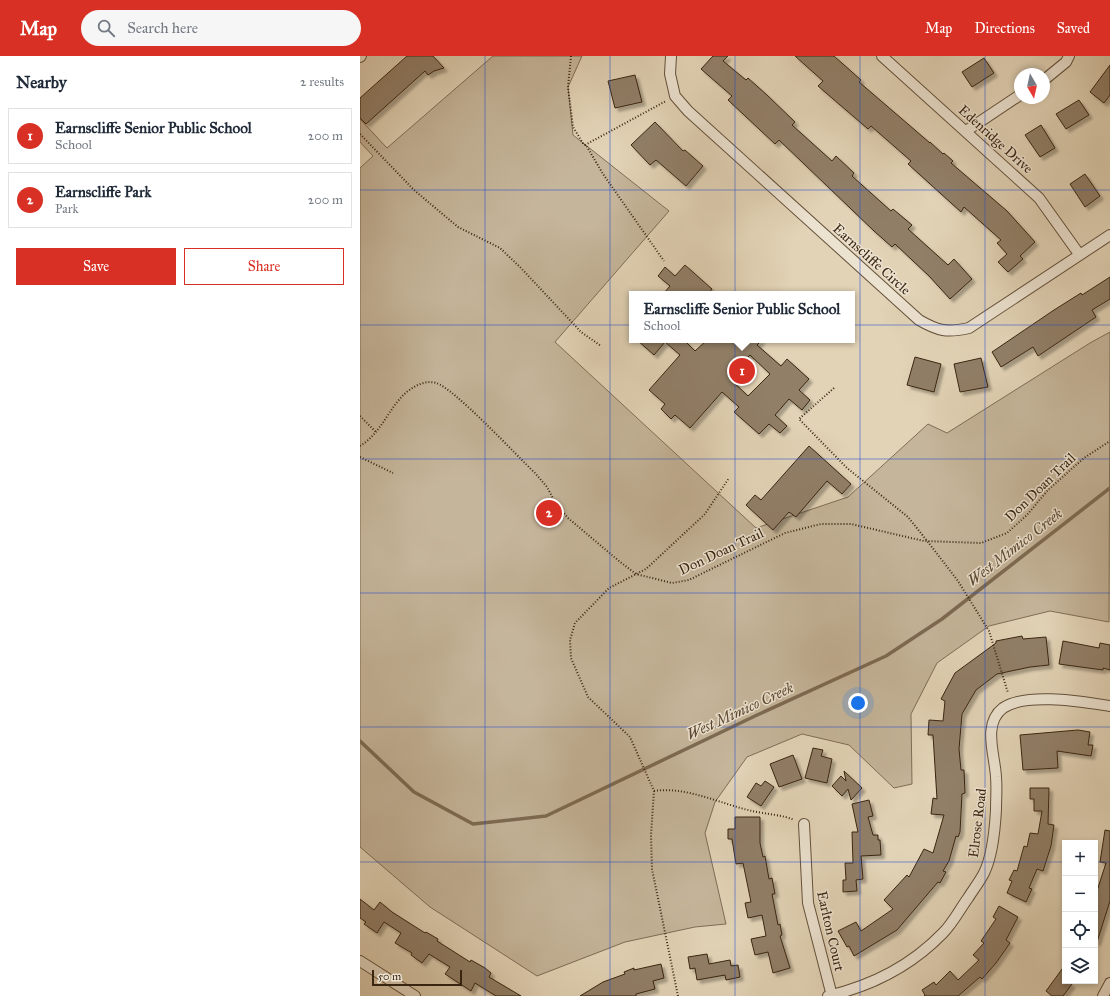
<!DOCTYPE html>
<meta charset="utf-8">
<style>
body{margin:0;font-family:"IM FELL Great Primer",serif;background:#f6f6f7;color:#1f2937}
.controls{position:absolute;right:12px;bottom:12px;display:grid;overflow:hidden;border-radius:0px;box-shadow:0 2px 6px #0003}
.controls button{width:36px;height:36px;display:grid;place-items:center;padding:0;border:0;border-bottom:1px solid #e0e1e3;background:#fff;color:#1f2937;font:20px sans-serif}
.compass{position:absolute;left:654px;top:12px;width:36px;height:36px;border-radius:50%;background:#fff;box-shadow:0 2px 6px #0003;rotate:171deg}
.scale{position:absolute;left:12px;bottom:10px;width:90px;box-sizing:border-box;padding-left:4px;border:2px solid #3a2511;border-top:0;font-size:11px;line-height:14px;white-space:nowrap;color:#3a2511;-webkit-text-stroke:3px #ece2d0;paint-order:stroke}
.you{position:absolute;left:498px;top:647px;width:14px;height:14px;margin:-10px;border:3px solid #fff;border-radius:50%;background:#1a73e8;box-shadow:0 0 0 6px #1a73e833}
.badge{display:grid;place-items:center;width:26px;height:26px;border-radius:50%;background:#d93025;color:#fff;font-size:13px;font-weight:700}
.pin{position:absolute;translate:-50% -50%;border:2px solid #fff;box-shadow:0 1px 4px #0006}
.popup{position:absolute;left:269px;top:235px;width:226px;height:52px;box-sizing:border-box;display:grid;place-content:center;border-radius:0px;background:#fff;filter:drop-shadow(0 1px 3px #0005);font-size:13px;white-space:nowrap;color:#747a83}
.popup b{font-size:15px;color:#1f2937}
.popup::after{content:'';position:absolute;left:50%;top:100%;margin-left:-8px;border:8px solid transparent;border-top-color:#fff}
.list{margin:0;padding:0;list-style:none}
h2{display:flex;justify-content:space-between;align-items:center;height:52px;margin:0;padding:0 16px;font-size:17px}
h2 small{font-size:13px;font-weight:400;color:#747a83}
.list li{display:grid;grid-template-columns:26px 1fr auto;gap:12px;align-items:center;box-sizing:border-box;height:56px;margin:0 8px 8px;padding:0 8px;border:1px solid #e0e1e3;border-radius:0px}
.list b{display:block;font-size:15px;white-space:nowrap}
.list p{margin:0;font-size:13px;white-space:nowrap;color:#747a83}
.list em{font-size:13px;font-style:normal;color:#747a83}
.actions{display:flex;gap:8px;padding:12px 16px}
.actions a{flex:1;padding:9px 0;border:1px solid #d93025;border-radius:0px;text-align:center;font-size:14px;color:#d93025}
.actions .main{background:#d93025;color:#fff}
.icon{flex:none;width:22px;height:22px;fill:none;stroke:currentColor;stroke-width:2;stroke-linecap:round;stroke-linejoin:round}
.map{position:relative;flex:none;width:750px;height:940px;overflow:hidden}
header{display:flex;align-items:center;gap:24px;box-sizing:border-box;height:56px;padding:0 20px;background:#d93025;color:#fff}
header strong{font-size:19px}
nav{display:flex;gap:22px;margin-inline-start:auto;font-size:14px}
.search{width:280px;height:36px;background:#f6f6f7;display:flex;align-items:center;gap:10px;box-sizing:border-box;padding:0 14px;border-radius:22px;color:#747a83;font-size:15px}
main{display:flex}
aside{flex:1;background:#fff}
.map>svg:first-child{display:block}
.green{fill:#c5b59a;stroke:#806d56}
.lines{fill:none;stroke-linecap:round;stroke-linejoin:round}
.stream{stroke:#7d6a52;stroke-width:3.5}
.building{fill:#917f67;stroke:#3a2511;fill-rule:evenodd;filter:url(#shadow)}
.street-casing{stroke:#64503a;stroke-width:12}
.path{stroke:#3a2511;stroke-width:2;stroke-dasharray:1 2;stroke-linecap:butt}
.street{stroke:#ece2d0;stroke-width:10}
.grid{fill:none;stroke:#1d4ed8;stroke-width:1;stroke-opacity:0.55}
.labels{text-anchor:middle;stroke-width:3;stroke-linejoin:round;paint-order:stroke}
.street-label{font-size:14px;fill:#3a2511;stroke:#ece2d0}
.water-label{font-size:15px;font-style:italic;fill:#5b4832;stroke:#ece2d0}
</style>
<header>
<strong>Map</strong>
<div class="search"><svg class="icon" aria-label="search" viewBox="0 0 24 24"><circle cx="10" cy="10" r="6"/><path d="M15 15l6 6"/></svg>Search here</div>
<nav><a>Map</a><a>Directions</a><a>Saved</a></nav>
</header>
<main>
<aside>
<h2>Nearby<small>2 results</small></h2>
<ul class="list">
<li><span class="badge">1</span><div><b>Earnscliffe Senior Public School</b><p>School</p></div><em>200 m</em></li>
<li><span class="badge">2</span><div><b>Earnscliffe Park</b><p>Park</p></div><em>200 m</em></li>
</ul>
<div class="actions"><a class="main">Save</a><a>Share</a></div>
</aside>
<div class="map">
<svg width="750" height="940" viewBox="0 0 750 940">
<defs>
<filter id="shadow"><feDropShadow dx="3.5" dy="3.5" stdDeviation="1" flood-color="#0004"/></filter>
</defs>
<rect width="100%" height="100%" fill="#e2d3b6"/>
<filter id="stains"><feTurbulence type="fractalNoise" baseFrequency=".005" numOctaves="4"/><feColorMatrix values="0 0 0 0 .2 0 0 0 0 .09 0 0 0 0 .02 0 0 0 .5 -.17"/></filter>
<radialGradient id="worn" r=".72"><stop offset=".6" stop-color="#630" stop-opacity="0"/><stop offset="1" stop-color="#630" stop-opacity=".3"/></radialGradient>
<!-- green -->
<polygon class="green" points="133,0 222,0 208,31 213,79 309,155 195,286 396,472 488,441 568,368 587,377 730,287 750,276 749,566 690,555 629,570 577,607 551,658 552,728 534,732 489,689 442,678 387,701 355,746 345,777 366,868 335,871 265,886 177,920 70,851 0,791 0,112 13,100 0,86 0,63 27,92"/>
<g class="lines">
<!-- stream -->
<polyline class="stream" points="0,685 54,736 113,768 186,760 395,660 526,600 582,563 750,432"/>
</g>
<!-- building -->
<g class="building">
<polygon points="47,0 73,0 84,12 74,15 68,19 65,15 6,68 0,62 0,42"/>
<polygon points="353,0 368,0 363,5 386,24 388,22 407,39 435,66 432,69 472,105 476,100 494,117 492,120 531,155 533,153 552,169 548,173 588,209 594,203 612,223 590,243 569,220 535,188 532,191 514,175 419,84 415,88 368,44 372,40 341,13"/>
<polygon points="435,0 474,0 501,24 499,26 570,87 570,86 583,98 584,97 593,105 591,107 647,155 675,186 660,200 663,203 648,216 638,206 647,198 637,187 641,184 604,151 601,156 548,108 551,105 511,70 508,73 458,30 463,25"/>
<polygon points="624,2 634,17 612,31 602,16"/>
<polygon points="750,9 750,39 744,47 730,36"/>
<polygon points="275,19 282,46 255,52 248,25"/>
<polygon points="719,44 729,59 706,73 696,58"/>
<polygon points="295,66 323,95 325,94 343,110 326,130 296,104 290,109 271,89"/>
<polygon points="681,69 695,92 680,101 665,79"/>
<polygon points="725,118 740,140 725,151 710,128"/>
<polygon points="325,209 352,233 348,238 303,238 310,230 298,220 305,211 315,220"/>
<polygon points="750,221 750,243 732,254 736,261 678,300 673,291 641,311 632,296 694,254 721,237 722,239"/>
<path d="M 277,284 L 324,284 L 335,295 L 347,284 L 402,284 L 397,289 L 421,310 L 427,303 L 449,323 L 439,334 L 450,344 L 442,354 L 429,343 L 415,359 L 427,370 L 420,377 L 409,368 L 399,378 L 374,356 L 379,351 L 362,336 L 330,372 L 315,359 L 311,363 L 301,353 L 305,348 L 289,334 L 320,299 L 305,286 L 294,299 ZM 390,299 L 410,318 L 388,340 L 368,321 Z"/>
<polygon points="555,301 581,308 574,336 547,329"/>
<polygon points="621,302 628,331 600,336 594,308"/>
<polygon points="449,390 491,428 482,438 467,425 436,461 429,456 413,474 386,449 395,439 401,444"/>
<polygon points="662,580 663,583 686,581 689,609 670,611 637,618 616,634 602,658 599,693 601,714 604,714 605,737 602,738 600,776 598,781 596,780 589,805 583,815 586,816 580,827 578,826 537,874 494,900 489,890 487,891 478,875 496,866 501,875 533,853 524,844 547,819 549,821 564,793 573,797 584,759 571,758 573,742 577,743 573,679 568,679 569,664 583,665 585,645 581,643 595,617 636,587 636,585"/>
<polygon points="703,585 739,592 740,587 750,589 750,614 743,612 743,614 699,608"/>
<polygon points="718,674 730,676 728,689 733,689 731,700 697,695 698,712 663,714 660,679"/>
<polygon points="453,692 463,694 461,700 472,703 467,727 445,722"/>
<polygon points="433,699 442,723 419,731 410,708"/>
<polygon points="484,715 502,732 491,744 488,733 482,740 472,730 481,720 486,725"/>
<polygon points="405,725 414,731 401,750 387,741 396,727 401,730"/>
<polygon points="670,732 689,732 688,768 694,769 691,790 683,815 677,813 669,832 672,833 666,846 647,837 652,825 649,824 654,814 657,815 664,790 667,791 670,777 678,778 682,755 674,755 674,743 670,743"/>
<polygon points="509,744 513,760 508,761 513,779 518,779 518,784 520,784 521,799 501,800 503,823 496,824 497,835 483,836 483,824 486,824 485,807 493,807 492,776 498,776 492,748"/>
<polygon points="375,761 400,761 400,787 403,801 405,800 409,823 412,822 415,838 412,838 418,869 420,868 422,879 420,880 430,912 413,917 408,896 395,899 391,883 406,880 402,859 388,862 385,847 391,846 383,807 376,808 372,783 368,783 368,773 375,773"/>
<polygon points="745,774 750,775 750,845 737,886 735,886 735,841 746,807 740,806"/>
<polygon points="0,843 14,854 20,846 32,856 65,877 66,876 78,883 77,885 110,906 111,904 125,912 131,917 129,921 161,940 136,940 115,927 111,935 85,918 90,911 69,898 62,907 51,899 52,897 35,887 41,877 24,866 17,877 4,868 6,866 0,862"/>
<polygon points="639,850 658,861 646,884 650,887 636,907 622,923 620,921 598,940 564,940 565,939 562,934 574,926 576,929 590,915 598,924 619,904 613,899 624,887 621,885 636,863 633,861"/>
<polygon points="347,898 349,908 370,904 371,910 378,909 380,921 366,924 365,919 337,924 335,912 330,913 328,901"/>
<polygon points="301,908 304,922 293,925 295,933 276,938 276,940 220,940 243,926 265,918 264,916 274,912 274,914"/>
<polygon points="705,909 705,925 712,928 703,940 692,940 686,935"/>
</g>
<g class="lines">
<!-- street casing -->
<g class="street-casing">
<g id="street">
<path d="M 311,0 L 310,18 L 315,40 L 328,55 L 559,264 C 578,275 587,277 609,272 L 750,179"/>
<polyline points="522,0 679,142 719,198"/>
<polyline points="0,1 1,0"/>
<polyline points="684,24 706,6 709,0"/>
<polyline points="606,75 660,39"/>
<polyline points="444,768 448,847 472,940"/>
<polyline points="0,905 55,940"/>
<path d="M 468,940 C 511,930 552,909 583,877 C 593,867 600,853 608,842 C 613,834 620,825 624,817 C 632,801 635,772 636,754 C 636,743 637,732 636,721 C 635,699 622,668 643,652 C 666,636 723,646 750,650"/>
<polyline points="743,940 750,927"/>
</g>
</g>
<!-- path -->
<g class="path">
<polyline points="211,0 208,31 213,71 224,89 226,89 243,118 304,205"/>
<polyline points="0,78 54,134 98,171 140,192 160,211 221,276 241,290"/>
<polyline points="225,89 306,45"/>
<polyline points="474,332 439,363 487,412 548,461 568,486 598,525 629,575 648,637"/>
<polyline points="0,360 16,376"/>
<path d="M 0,390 C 22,377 29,350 48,335 C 56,329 66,324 76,327 C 93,331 158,401 175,417 L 187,431 L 196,448 L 208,462 L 259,505 L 276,518 L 312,527 L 329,524 L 343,517 L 425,477 L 461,468 L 491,468 L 564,485 L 621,487 L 647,477 L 667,459 L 688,434 L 724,402 L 750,385"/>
<polyline points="0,401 33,417"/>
<path d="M 294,735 C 326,730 361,748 392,755 C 405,758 424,759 434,764"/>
<polyline points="318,940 292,813 291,779 294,735 270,681 228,641 211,602 210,584 215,567 249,532 286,513 345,458 369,422"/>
</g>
<!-- street -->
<use href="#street" class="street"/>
</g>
<!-- grid -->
<path class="grid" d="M 125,0 L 125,940M 250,0 L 250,940M 375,0 L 375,940M 500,0 L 500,940M 625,0 L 625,940M 0,134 L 750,134M 0,269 L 750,269M 0,403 L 750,403M 0,537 L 750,537M 0,671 L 750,671M 0,806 L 705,806M 735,806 L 750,806"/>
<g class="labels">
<!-- street labels -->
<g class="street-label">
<text transform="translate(636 83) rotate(42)" y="5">Edenridge Drive</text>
<text transform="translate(512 203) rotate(42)" y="5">Earnscliffe Circle</text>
<text transform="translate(680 431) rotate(-44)" y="5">Don Doan Trail</text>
<text transform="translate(361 495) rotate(-25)" y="5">Don Doan Trail</text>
<text transform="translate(617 767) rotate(-83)" y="5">Elrose Road</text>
<text transform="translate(471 875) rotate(77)" y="5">Earlton Court</text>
</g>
<!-- water labels -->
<g class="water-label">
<text transform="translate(655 491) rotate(-38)" y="5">West Mimico Creek</text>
<text transform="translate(380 655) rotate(-25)" y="5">West Mimico Creek</text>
</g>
</g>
<rect width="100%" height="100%" filter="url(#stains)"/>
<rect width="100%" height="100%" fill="url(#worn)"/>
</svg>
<div class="controls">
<button>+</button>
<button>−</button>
<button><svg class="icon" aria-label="locate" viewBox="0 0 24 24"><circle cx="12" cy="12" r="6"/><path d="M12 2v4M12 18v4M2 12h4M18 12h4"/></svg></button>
<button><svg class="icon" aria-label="layers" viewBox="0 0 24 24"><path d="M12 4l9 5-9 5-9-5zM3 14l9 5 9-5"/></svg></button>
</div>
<svg class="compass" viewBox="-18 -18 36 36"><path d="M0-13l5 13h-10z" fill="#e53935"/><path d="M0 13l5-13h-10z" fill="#747a83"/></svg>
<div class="scale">50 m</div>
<div class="you"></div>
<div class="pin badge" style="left:382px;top:315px">1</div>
<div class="popup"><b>Earnscliffe Senior Public School</b>School</div>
<div class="pin badge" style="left:189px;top:457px">2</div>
</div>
</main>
